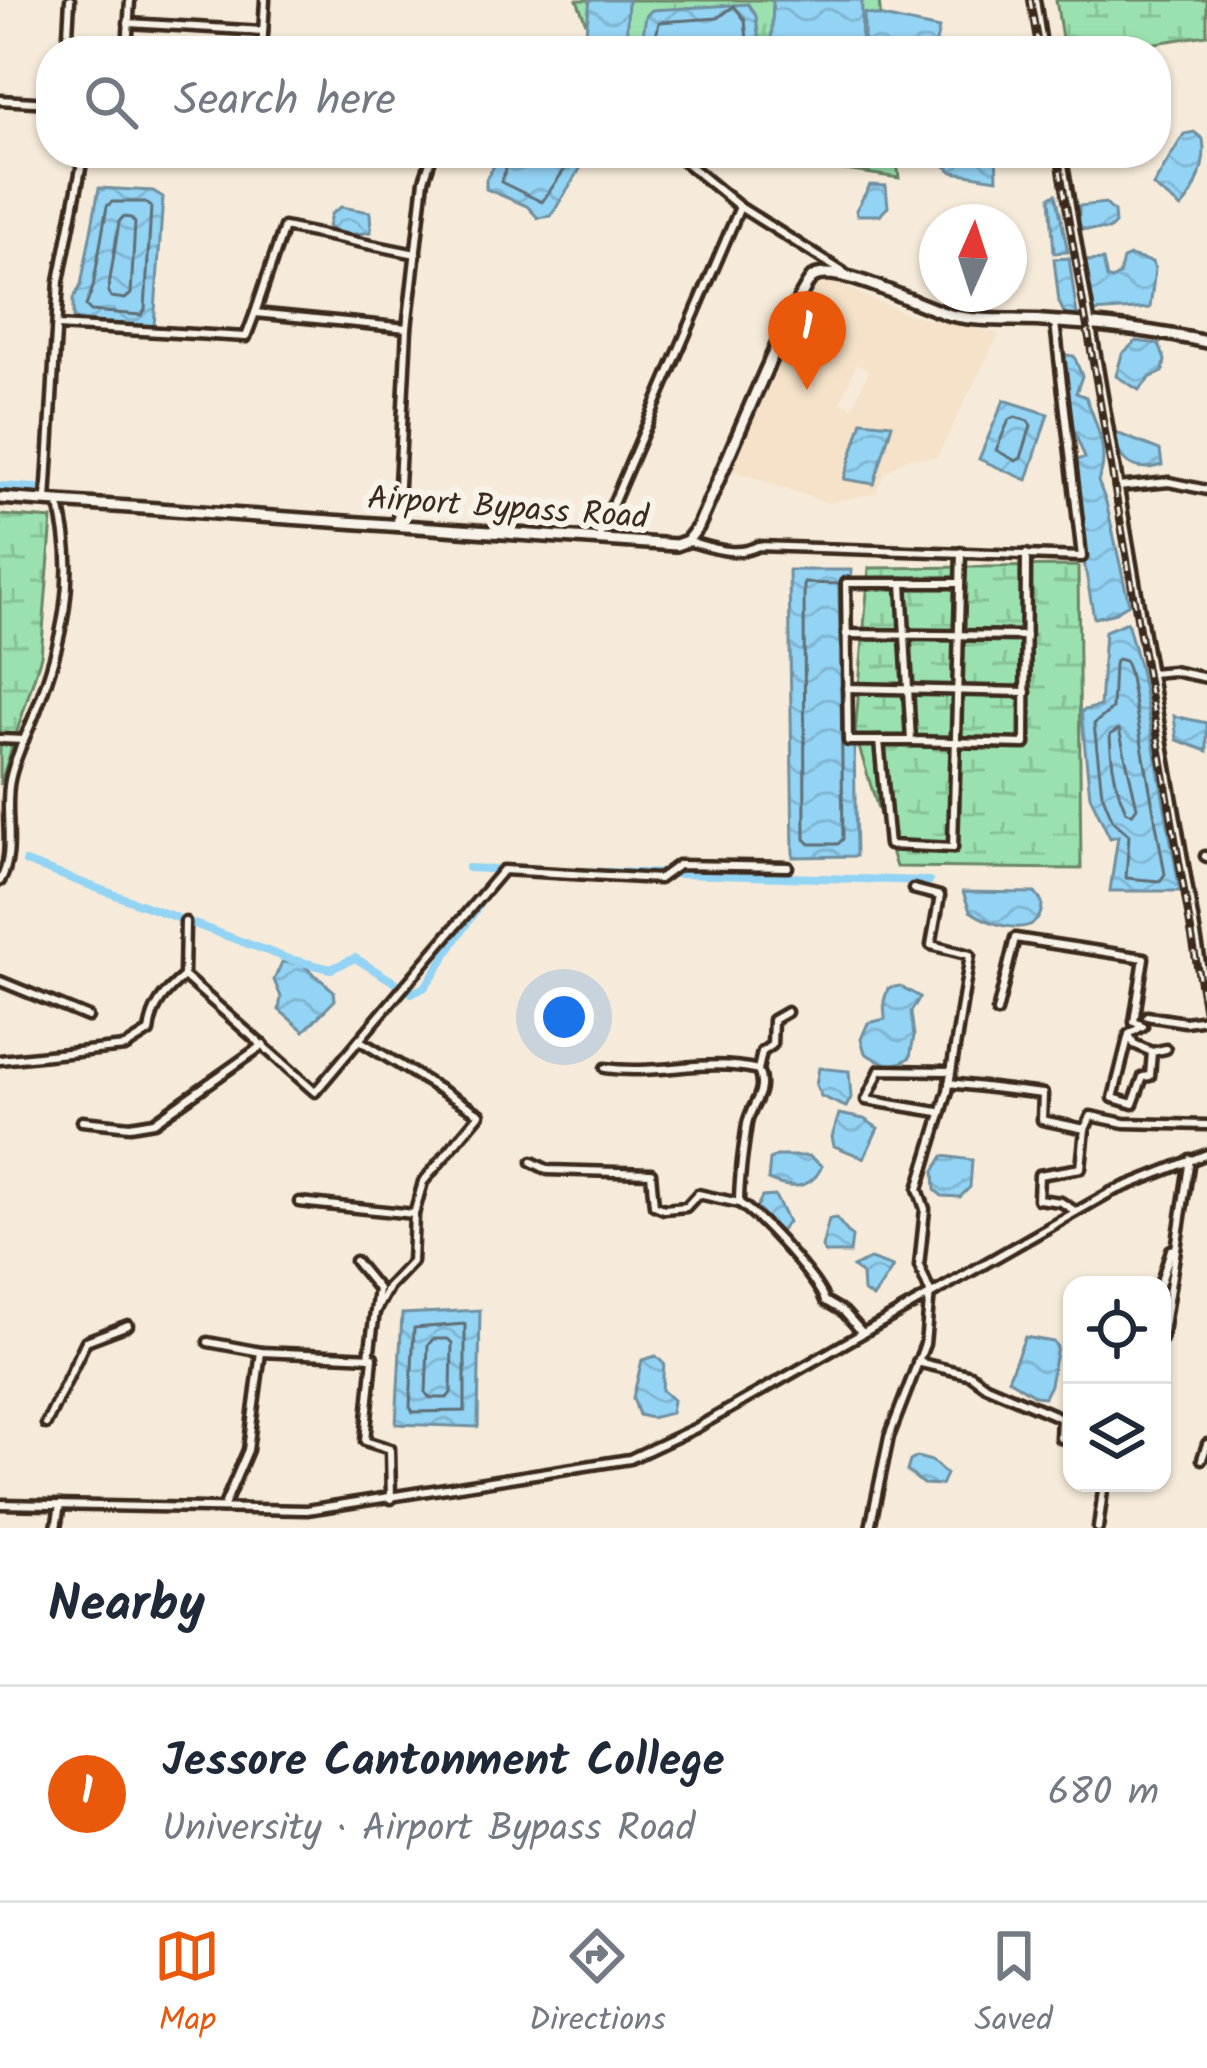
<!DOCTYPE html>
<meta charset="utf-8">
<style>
body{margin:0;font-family:Kalam,sans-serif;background:#f2f2f3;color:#1f2937}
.controls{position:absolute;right:36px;bottom:36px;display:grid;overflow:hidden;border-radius:24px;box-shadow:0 3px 9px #0004}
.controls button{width:108px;height:108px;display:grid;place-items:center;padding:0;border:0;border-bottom:3px solid #e0e1e3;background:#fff;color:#1f2937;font:60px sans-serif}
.compass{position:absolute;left:919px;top:204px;width:108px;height:108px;border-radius:50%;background:#fff;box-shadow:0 3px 9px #0004;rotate:3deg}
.you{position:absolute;left:564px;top:1017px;width:42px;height:42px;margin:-30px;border:9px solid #fff;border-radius:50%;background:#1a73e8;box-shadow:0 0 0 18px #1a73e833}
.badge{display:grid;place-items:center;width:78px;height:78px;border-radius:50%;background:#ea580c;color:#fff;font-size:39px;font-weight:700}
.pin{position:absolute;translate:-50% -99px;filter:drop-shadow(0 3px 6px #0008)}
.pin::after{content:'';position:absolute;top:63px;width:42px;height:36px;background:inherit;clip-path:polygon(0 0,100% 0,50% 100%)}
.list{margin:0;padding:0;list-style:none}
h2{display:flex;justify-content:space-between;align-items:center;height:156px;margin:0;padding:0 48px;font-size:51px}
h2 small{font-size:39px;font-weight:400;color:#747a83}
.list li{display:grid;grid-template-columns:78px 1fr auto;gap:36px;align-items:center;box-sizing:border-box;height:216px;padding:0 48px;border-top:3px solid #e0e1e3}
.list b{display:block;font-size:45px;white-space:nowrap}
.list p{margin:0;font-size:39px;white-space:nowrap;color:#747a83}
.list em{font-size:39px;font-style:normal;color:#747a83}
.icon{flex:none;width:66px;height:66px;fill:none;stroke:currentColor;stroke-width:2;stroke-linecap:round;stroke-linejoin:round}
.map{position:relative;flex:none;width:1207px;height:1528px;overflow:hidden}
.search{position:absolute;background:#fff;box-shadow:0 3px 9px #0004;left:36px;right:36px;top:36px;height:132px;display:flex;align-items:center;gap:30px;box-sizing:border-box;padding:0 42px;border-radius:48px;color:#747a83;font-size:45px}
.sheet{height:372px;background:#fff}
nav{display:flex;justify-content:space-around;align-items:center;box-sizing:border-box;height:168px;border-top:3px solid #e0e1e3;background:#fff;font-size:33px;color:#747a83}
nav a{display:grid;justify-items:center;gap:6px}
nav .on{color:#ea580c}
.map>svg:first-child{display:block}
.built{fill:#f5e2c9;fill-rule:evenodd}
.wetland{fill:url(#wetland-marsh);stroke:#6b8666;stroke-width:3}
.water{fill:url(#water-waves);stroke:#708f9e;stroke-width:3}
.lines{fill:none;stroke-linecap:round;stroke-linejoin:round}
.shore{stroke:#5e6e74;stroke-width:3}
.canal{stroke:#93d3f4;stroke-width:8}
.street-casing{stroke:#3b2a1e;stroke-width:15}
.secondary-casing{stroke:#3b2a1e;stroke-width:18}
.street{stroke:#f7f3e8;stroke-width:6}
.secondary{stroke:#f7f3e8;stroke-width:9}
.rail-casing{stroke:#3b2a1e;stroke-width:8}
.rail{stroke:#f7f3e8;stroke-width:3;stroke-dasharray:9;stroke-linecap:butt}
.labels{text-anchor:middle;stroke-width:12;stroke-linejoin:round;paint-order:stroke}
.street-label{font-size:33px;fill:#3b2a1e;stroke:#f7f3e8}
</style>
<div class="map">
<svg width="1207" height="1528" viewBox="0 0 1207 1528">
<defs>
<pattern id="wetland-marsh" width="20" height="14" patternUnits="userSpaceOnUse" patternTransform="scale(3)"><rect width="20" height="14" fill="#9be1af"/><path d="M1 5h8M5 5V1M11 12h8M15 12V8" fill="none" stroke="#86c196"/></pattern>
<pattern id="water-waves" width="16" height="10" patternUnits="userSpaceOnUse" patternTransform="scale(3)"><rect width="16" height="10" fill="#93d3f4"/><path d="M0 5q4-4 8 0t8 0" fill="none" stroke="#80b5d1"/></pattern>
</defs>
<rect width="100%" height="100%" fill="#f6ebda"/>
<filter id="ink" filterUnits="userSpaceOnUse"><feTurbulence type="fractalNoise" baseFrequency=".00833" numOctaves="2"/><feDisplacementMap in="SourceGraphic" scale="24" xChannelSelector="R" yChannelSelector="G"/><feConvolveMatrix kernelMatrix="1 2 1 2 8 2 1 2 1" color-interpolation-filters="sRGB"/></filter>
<g filter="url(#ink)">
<!-- built -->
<path class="built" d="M 819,276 L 911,315 L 999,334 L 937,457 L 906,458 L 884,474 L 876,493 L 827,503 L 731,470 ZM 856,364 L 869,370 L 853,407 L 841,402 Z"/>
<!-- wetland -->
<g class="wetland">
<polygon points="577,0 879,0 884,51 597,51"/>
<polygon points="1056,0 1207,0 1207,35 1104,51 1064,51"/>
<polygon points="730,153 896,153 899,178"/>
<polygon points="0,515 52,519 41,656 0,785"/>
<polygon points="1078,566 1081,869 896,867 855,734 869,568"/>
</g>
<!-- water -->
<g class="water">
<polygon points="590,0 628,0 626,45 603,46 585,39"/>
<polygon points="773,0 862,0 861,51 771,51"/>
<polygon points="748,4 756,16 760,51 643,51 641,48 646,16 652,10"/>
<polygon points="864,13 939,29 934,51 864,51"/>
<path d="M 1194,132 L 1203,139 C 1207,162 1197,191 1181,208 L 1153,186 L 1184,134 Z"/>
<polygon points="502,153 579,153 583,164 551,216 538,218 527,206 486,189 486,179"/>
<polygon points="943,153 996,153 997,179 953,172 942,163"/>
<polygon points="870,185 886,186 888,207 880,215 857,215 856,210"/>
<polygon points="99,188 153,191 163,197 154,326 146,329 73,319 73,299 81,285"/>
<polygon points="1056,194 1068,252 1054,253 1050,197"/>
<polygon points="1105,203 1114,212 1115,224 1109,230 1079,229 1079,206"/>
<path d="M 341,207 L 370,212 L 371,232 C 356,235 341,236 328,227 L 331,214 Z"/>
<polygon points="1130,256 1152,262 1155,269 1150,308 1093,312 1083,261 1103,260 1107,278 1112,280 1119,275 1123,259"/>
<polygon points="1069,258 1077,315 1065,315 1059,302 1054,259"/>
<polygon points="1136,341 1159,344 1165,360 1163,372 1151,377 1139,390 1116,376 1122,354"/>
<path d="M 1060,354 L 1074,356 L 1082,376 L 1076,393 L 1086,397 C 1096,423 1111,455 1098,481 L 1106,502 L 1129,604 L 1112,614 L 1094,618 L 1067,465 L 1068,461 L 1085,458 L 1072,426 L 1060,413 Z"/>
<polygon points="1004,400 1048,414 1027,480 979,459"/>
<polygon points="862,421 892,424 874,484 844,479"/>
<path d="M 1114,432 L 1160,450 L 1162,465 C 1134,474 1116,461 1114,432 Z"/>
<polygon points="789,570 851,570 856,856 793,857"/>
<polygon points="1127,622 1140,669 1180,891 1110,891 1118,836 1110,838 1090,796 1081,711 1100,706 1105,631"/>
<polygon points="1174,716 1207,723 1207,751 1177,740"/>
<path d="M 963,892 L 1035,893 L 1042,902 C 1043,942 991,926 970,911 Z"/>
<polygon points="282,962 302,964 334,991 335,1000 304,1031 279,1010 281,997 274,980"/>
<path d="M 900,986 L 920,997 L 911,1012 L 914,1036 L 910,1057 C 895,1070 880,1063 865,1053 L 861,1039 L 868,1023 L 885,1019 L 884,1001 L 888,988 Z"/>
<polygon points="819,1068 849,1071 851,1098 846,1107 821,1096 816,1085"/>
<polygon points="839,1114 864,1119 878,1128 864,1158 834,1146 832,1137"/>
<path d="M 776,1156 L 809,1156 L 822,1166 C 811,1191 789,1189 768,1180 L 770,1160 Z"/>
<polygon points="943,1156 972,1160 970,1187 960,1197 942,1196 935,1190 934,1171"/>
<polygon points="775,1196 788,1222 778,1234 755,1211 762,1197"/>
<polygon points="836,1218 852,1237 850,1253 825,1253 822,1247 829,1219"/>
<polygon points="870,1259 893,1267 873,1298 863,1291 862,1275 853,1267"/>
<polygon points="480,1310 478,1427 396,1424 402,1314"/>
<polygon points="1025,1337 1053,1342 1057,1347 1050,1385 1044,1397 1035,1396 1008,1379"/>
<polygon points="656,1356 664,1364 662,1390 673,1400 671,1413 651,1418 639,1415 633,1398 642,1360"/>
<polygon points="917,1457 932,1461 946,1474 941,1485 923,1484 907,1471 910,1461"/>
</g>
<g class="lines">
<!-- shore -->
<g class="shore">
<polyline points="653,51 659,22 718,18 734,6 745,20 748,51"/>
<polyline points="511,153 501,182 542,202 569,163 570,153"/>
<polygon points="112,202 145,202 151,207 145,310 141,315 91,311 86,306 93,287 107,206"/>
<polygon points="123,217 131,218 135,223 131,294 125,299 111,297 108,292 119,222"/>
<polygon points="1015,417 1028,421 1031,426 1021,458 1016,461 996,450 1009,420"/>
<polyline points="840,632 839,584 804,583 805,839 810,844 838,844 843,839 841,689"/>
<polygon points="1118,659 1125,661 1129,672 1165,874 1160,881 1126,878 1129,835 1113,821 1102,793 1094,724 1112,709 1114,664"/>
<path d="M 1119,729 L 1137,807 L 1132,814 L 1126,811 C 1115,787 1111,761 1110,735 Z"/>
<polygon points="465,1324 465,1411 413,1412 410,1407 414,1328"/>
<polygon points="433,1339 448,1339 452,1343 451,1393 447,1398 430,1398 426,1393 428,1345"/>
</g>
<!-- canal -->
<g class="canal">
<polyline points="0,486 36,488"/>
<polyline points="26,862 289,959 331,969 355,958 412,993 425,987 490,888"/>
<polyline points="468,868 509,870"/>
<polyline points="572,871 929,881"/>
</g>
<!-- street casing -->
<g class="street-casing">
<g id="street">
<polyline points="1035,0 1043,51"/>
<polyline points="128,23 263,31"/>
<polyline points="67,51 70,0"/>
<polyline points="127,51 130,0"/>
<polyline points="262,51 265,0"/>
<polyline points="0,100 51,103"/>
<polyline points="674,153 740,207 843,272"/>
<polyline points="1061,153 1207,999"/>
<polyline points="255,313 284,227 416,254"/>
<polyline points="57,326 246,337 255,313 407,328 397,524"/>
<polyline points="407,328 424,180 433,153"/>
<polyline points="1118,487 1169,482 1207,490"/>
<polyline points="46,501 59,281 84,153"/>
<polyline points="598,539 740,207"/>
<path d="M 687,541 C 711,547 735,558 758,546 L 1082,557 L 1055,323"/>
<polyline points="902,583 911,741 1025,744 1026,554"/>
<polyline points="960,583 846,583 848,741 879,741 889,845 953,848 961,552"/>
<polyline points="846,634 1026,636"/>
<polyline points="1151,673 1173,671 1207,678"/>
<polyline points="847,688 1026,692"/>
<polyline points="0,739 24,740"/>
<polyline points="879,741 911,741"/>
<polyline points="1205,856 1207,857"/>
<path d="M 0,881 C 17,853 3,812 10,780 C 15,755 27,735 36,711 C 62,644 79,573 58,502"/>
<polyline points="184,976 315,1092 503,870 659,879 678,865 788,867"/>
<polyline points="0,981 88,1017"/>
<polyline points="997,1012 1015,938 1144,958 1134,1022 1143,1026 1129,1034 1113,1098 1133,1104 1143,1077 1150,1076 1152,1052 1166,1049"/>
<polyline points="1147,1016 1185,1022 1206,1019"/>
<polyline points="1131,1038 1134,1044 1152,1052"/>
<polyline points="359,1040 480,1114 423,1182 414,1214 412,1262 389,1286 375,1312"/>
<path d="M 0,1060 L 125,1047 L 149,1032 C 152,1006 164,993 184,976 L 185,922"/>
<path d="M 605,1068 C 657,1076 706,1057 758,1070 C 768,1094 751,1103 747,1124 C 743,1151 739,1176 739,1203 C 759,1215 818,1280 825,1301 L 844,1312 L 861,1331"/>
<polyline points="758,1070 762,1052 772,1045 773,1020 787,1012"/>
<polyline points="949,1083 1043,1094 1042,1120 1085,1129 1091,1116 1124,1123 1207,1125"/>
<polyline points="938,1112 866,1100 880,1070 949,1071"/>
<polyline points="82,1121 130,1126 154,1122 263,1045"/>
<polyline points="532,1162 548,1170 651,1173 654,1205 664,1209 686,1207 698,1194 739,1203"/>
<polyline points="299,1202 414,1214"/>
<polyline points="1075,1211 1061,1202 1038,1199 1039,1175 1081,1168 1085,1129"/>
<polyline points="355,1261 378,1289 369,1357"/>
<polyline points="1160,1285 1171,1250 1176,1249"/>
<polyline points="1162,1339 1190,1159"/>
<polyline points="208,1342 261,1352 373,1357 365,1441 390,1449 391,1499"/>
<polyline points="917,1362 971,1375 986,1386 1061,1418 1060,1438 1072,1440"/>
<polyline points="46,1424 86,1341 128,1325"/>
<polyline points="1202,1459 1207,1444"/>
<polyline points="0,1504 307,1510 630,1459 696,1428 1111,1192 1207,1154"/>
<polyline points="223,1508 248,1450 261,1352"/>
<polyline points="56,1528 60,1505"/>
<polyline points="870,1528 889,1437 925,1344 930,1292 919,1266 925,1209 918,1189 948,1091 970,955 931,945 940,896 913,889"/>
<polyline points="1098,1528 1104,1483"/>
</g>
</g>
<!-- secondary casing -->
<g class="secondary-casing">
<path id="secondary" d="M 0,498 L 676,545 L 687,541 L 698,527 C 713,495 798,286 813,277 C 838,262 919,307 951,315 C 980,322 1014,319 1043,321 C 1099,324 1152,330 1207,342"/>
</g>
<!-- street -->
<use href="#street" class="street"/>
<!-- secondary -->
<use href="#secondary" class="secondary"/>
<!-- rail casing -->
<g class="rail-casing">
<g id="rail">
<polyline points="1030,0 1039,51"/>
<polyline points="1057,153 1207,1024"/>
</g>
</g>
<!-- rail -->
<use href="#rail" class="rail"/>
</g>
</g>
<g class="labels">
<!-- street labels -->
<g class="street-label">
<text transform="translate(508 506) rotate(4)" y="12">Airport Bypass Road</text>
</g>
</g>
</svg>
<div class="controls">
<button><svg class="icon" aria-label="locate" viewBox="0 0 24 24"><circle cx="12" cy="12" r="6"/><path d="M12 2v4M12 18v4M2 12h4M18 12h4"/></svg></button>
<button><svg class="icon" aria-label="layers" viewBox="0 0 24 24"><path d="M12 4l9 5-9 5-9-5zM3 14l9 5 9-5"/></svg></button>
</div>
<svg class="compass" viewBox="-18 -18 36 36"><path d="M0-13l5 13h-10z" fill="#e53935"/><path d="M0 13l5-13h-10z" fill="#747a83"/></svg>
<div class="you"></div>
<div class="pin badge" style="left:807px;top:390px">1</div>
<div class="search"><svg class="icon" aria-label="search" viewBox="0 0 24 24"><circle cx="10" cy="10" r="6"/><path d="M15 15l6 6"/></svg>Search here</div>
</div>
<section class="sheet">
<h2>Nearby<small></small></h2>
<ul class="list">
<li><span class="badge">1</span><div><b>Jessore Cantonment College</b><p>University · Airport Bypass Road</p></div><em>680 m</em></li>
</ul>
</section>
<nav>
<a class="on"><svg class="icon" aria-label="map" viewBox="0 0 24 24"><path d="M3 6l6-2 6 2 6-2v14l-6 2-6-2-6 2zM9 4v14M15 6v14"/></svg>Map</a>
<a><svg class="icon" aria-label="directions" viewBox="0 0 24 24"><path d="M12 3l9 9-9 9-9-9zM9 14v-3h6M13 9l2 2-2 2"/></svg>Directions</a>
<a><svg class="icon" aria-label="saved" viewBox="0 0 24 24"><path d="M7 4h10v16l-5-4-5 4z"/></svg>Saved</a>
</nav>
